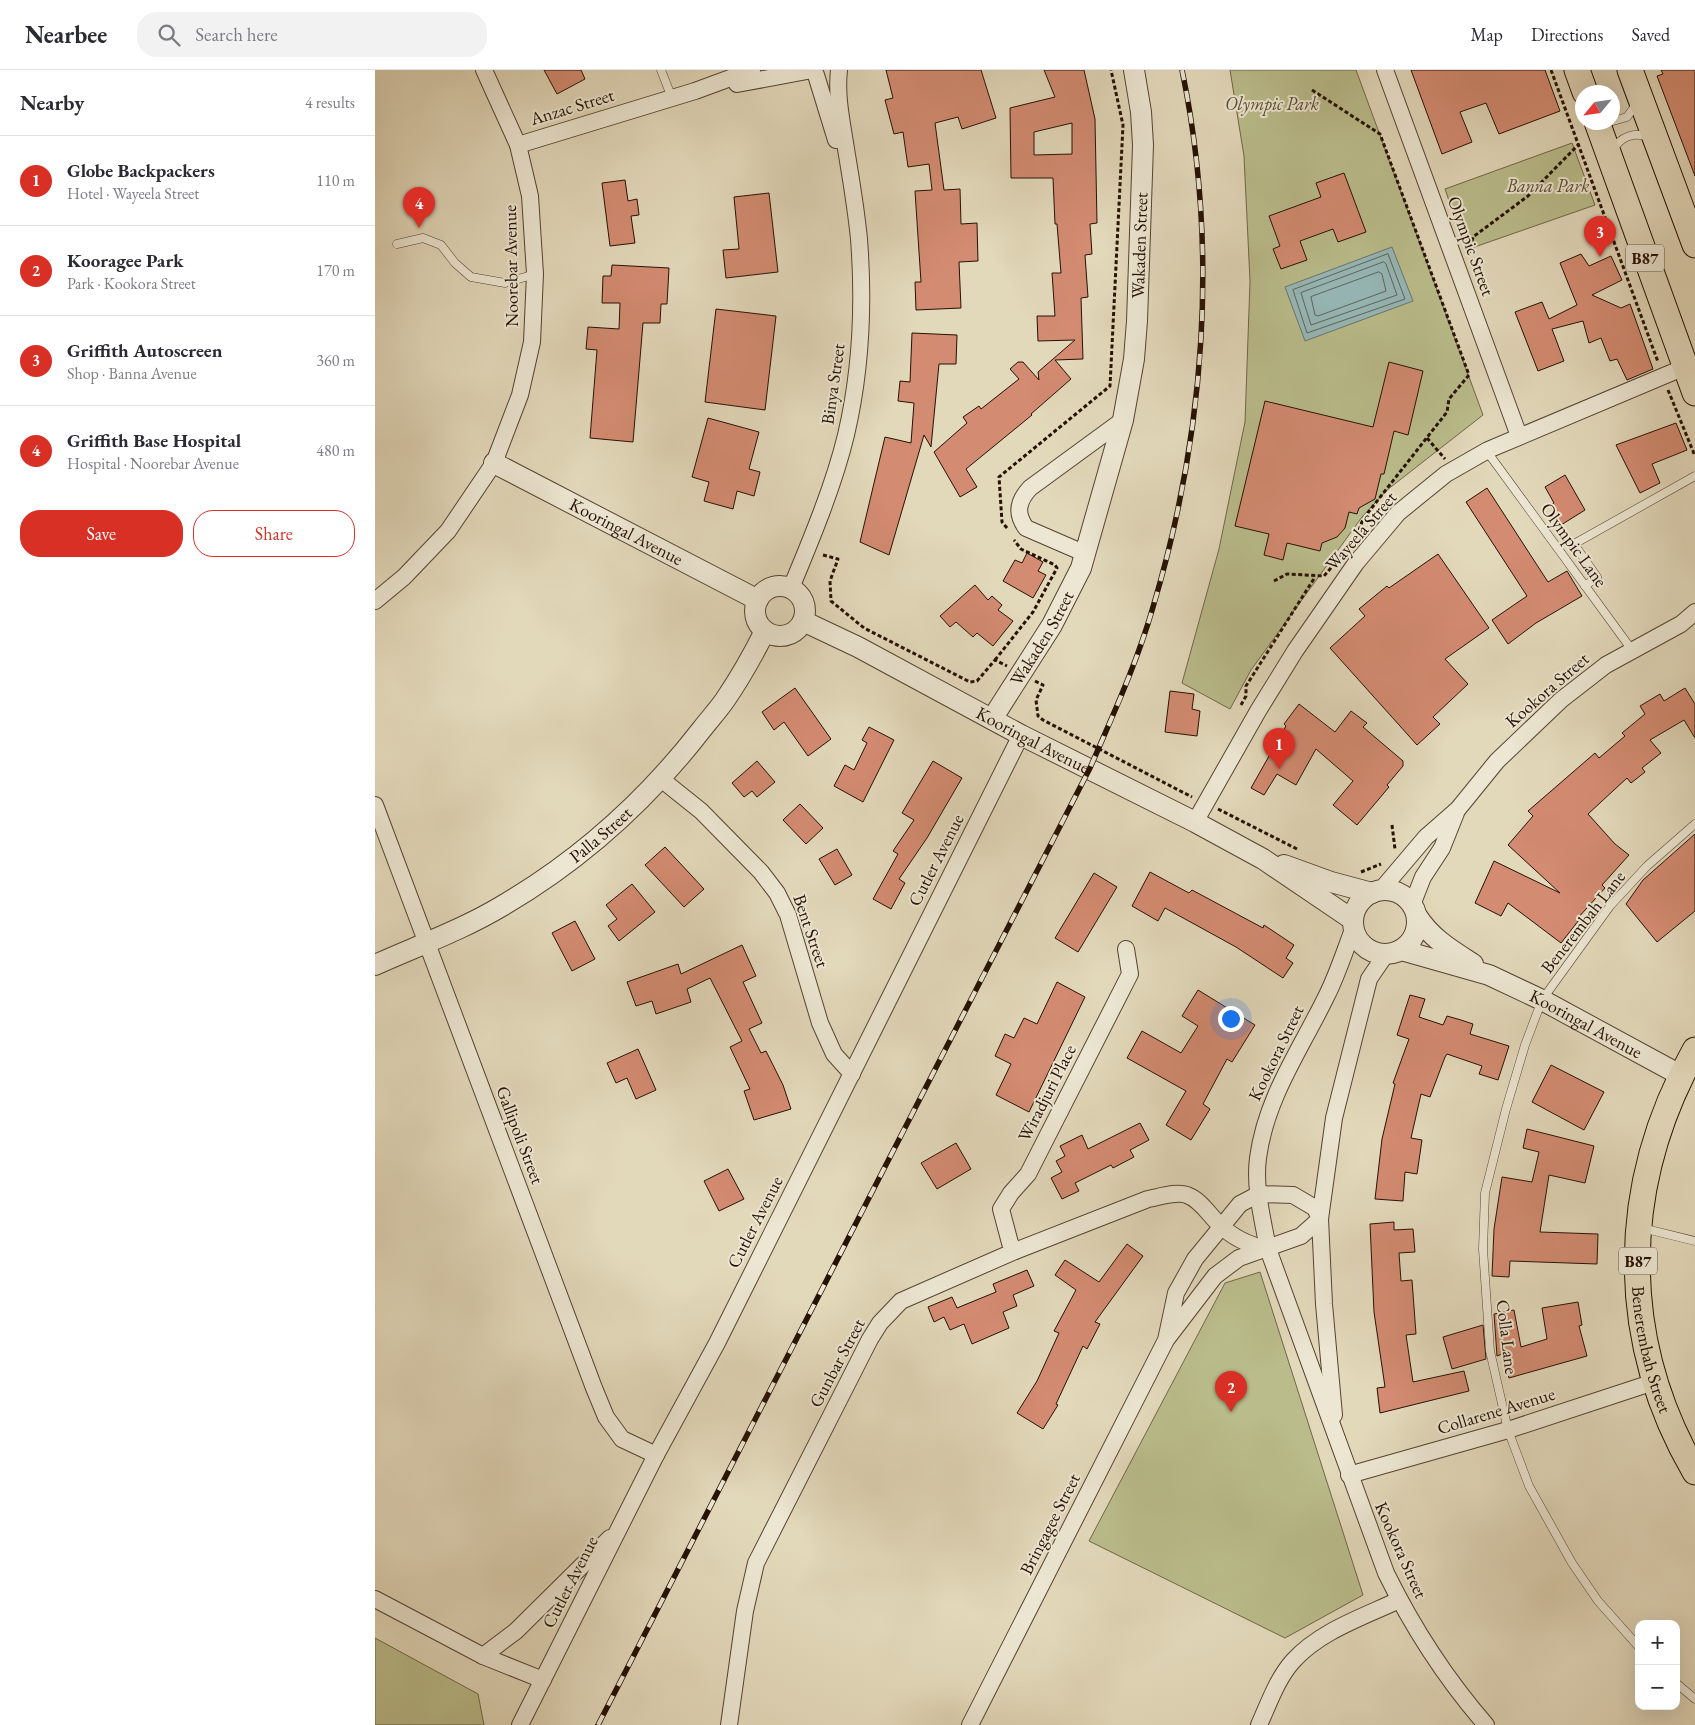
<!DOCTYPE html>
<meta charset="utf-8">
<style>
body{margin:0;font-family:"EB Garamond",serif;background:#f2f2f3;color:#2b2b33}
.controls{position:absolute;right:15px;bottom:15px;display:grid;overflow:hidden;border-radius:10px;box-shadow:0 5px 20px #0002}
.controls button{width:45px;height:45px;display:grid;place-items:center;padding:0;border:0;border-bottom:1px solid #e1e1e2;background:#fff;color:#2b2b33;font:25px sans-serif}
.compass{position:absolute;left:1200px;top:15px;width:45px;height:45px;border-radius:50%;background:#fff;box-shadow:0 5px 20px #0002;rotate:241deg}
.you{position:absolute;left:855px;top:948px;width:18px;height:18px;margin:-12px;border:4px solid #fff;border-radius:50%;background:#1a73e8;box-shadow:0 0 0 8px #1a73e833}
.badge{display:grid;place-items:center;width:32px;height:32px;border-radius:50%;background:#d93025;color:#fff;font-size:16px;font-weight:700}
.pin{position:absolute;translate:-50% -41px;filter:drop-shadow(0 1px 2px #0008)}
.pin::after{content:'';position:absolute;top:26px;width:18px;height:15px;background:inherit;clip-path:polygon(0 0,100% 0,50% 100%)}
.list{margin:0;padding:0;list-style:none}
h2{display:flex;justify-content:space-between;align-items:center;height:65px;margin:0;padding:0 20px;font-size:21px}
h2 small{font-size:16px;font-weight:400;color:#7c7c81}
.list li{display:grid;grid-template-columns:32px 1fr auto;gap:15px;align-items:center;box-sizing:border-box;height:90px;padding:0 20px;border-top:1px solid #e1e1e2}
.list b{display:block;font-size:19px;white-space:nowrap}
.list p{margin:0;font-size:16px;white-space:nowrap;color:#7c7c81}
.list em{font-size:16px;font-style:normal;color:#7c7c81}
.actions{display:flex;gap:10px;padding:15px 20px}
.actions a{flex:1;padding:11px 0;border:1px solid #d93025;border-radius:20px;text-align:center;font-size:18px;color:#d93025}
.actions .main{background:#d93025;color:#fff}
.icon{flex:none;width:28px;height:28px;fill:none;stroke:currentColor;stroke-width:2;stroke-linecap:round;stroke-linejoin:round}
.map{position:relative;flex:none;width:1320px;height:1655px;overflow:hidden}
header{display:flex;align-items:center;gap:30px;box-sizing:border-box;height:70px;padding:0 25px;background:#fff;border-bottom:1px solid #e1e1e2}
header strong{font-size:24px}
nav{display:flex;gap:28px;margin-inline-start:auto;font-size:18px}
.search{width:350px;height:45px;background:#f2f2f3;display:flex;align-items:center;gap:12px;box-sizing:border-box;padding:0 18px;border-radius:20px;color:#7c7c81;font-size:19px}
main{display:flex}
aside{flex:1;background:#fff}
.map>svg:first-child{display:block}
.green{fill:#babc8b;stroke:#706647}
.water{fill:#96b8b7;stroke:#69756f}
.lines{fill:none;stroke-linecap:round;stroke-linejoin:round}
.shore{stroke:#5e645d;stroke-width:1}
.building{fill:#d38b71;stroke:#261103;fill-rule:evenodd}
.service-casing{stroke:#554331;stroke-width:9}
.minor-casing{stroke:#554331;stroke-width:18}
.tertiary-casing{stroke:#554331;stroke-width:22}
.primary-casing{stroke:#261103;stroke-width:27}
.path{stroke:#261103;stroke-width:3;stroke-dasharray:4 2.5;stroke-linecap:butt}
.service{stroke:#ece6d2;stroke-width:8}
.minor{stroke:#ece6d2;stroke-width:16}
.tertiary{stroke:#ece6d2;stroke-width:20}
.primary{stroke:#e2d8ba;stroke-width:25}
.rail-casing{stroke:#261103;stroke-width:5.5}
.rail{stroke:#ece6d2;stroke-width:4;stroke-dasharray:11;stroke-linecap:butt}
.labels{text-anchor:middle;stroke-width:4;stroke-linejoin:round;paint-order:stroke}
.shield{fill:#ece6d2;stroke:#615141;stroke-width:1}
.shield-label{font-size:16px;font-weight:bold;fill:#261103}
.park-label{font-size:18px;font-style:italic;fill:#5a4d33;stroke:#ece6d2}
.street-label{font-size:18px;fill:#261103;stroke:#ece6d2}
</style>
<header>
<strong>Nearbee</strong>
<div class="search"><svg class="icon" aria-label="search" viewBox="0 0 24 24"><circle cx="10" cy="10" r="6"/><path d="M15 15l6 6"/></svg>Search here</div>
<nav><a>Map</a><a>Directions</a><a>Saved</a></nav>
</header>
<main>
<aside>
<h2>Nearby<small>4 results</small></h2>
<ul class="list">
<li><span class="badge">1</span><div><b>Globe Backpackers</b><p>Hotel · Wayeela Street</p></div><em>110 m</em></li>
<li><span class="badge">2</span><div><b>Kooragee Park</b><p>Park · Kookora Street</p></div><em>170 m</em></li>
<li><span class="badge">3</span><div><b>Griffith Autoscreen</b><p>Shop · Banna Avenue</p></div><em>360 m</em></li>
<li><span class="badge">4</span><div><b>Griffith Base Hospital</b><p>Hospital · Noorebar Avenue</p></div><em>480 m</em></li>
</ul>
<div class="actions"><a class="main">Save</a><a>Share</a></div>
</aside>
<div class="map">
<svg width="1320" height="1655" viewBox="0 0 1320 1655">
<rect width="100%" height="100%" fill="#e2d8ba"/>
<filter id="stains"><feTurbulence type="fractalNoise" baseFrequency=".004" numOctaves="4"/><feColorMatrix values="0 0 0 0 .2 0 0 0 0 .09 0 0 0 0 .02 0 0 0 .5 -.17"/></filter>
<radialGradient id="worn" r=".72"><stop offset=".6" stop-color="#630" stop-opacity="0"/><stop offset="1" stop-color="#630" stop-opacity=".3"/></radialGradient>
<!-- green -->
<g class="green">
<polygon points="855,0 981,0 1108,345 1012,420 987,447 876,600 855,639 807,613 844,479 870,352 875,211 869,86"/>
<polygon points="1197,73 1220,135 1091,180 1070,119"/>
<polygon points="885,1202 988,1525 910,1568 714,1471 850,1213"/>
<polygon points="0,1568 103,1624 109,1655 0,1655"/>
</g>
<!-- water -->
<polygon class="water" points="1017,177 1038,231 930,271 910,217"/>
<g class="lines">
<!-- shore -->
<g class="shore">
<polygon points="1013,184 1030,229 932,263 918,220"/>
<polygon points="1009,192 1011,194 1022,225 936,255 926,223"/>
<polygon points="1004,202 1007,204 1011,221 943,246 940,245 936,227"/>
</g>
</g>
<!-- building -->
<g class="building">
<polygon points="169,0 206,0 210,9 182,24"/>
<polygon points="511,0 606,0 621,48 587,59 583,47 560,53 569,120 585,119 586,154 602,153 603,191 584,192 586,238 541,240 540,212 546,212 540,121 557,120 554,94 533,97 528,62 519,64 510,30 518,28"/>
<path d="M 669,0 L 709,0 L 720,49 L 722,153 L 715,154 L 717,184 L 710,185 L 713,227 L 706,228 L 708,289 L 680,290 L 696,309 L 656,344 L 657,345 L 591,399 L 602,417 L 585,427 L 559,382 L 592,353 L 588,347 L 604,336 L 606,339 L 644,309 L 635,299 L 643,292 L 648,292 L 664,310 L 663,302 L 700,270 L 663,271 L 662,246 L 680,246 L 677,203 L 686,203 L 682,154 L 680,154 L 678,108 L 636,108 L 635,38 L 680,27 ZM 697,53 L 697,84 L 659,85 L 659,62 Z"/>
<polygon points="1036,0 1170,0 1185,41 1124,64 1111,33 1085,42 1097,72 1067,84"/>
<polygon points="1286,0 1320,0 1320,106 1282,6 1288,4"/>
<polygon points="969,103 991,162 963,172 958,159 925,171 932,190 906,199 898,179 905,176 894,146 946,127 941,113"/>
<polygon points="250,110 253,131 262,129 264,145 256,146 260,173 235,176 227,113"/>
<polygon points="394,123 403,202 351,208 348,180 364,179 359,127"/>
<polygon points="1206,184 1214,196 1236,186 1247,210 1217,225 1246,238 1255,234 1278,299 1252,310 1242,289 1235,291 1226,268 1214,273 1208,251 1177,259 1189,291 1163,301 1140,242 1167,232 1174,249 1202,235 1185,193"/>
<polygon points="237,195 294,198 292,234 286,234 285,253 268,253 258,372 215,368 222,280 211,279 213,257 244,259 245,233 227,233 228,206 236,206"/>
<polygon points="341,239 401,246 390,340 330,332"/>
<polygon points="537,263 582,265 581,294 564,294 556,377 549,365 514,485 485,472 510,367 536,373 539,333 523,331 525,311 535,312"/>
<polygon points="1014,292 1048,301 1033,365 1019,361 1009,404 1006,404 1000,429 984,438 982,444 974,442 970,458 962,467 947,473 945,481 912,473 908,490 889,485 894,464 860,456 890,331 998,357"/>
<polygon points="333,348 384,362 374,399 385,402 379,426 362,421 358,439 329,431 334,412 317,407"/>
<polygon points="1301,353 1312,380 1277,394 1285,413 1265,423 1241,375"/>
<polygon points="1190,405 1210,440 1186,455 1175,435 1179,433 1170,417"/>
<polygon points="1112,418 1173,512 1192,501 1207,526 1161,553 1133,574 1117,550 1152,526 1091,432"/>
<polygon points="652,483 668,492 663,501 671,505 658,528 628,511 640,490 647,493"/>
<polygon points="1063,484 1114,558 1070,589 1093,614 1058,647 1065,654 1042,675 955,578 990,546 984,539 1012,516 1014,518"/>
<polygon points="600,515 613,530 617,526 627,535 623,540 638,551 618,576 602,563 598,567 581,552 575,557 565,546"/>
<polygon points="420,618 456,669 433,686 409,652 399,660 387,642"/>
<polygon points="1310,618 1320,634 1320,668 1309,650 1275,670 1286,683 1267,698 1270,702 1256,713 1252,708 1213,744 1240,774 1254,785 1227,815 1230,818 1202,849 1204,850 1186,873 1133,833 1126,846 1100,833 1119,791 1185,823 1133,775 1158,746 1153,741 1220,683 1224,688 1250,666 1247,663 1270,644 1265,636 1285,624 1289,631"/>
<polygon points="795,621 819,624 817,639 825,641 822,666 790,662"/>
<polygon points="924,634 960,662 976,641 992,653 988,657 1028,691 1028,696 1012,715 1014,717 982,755 958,735 978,711 941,679 921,715 902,704 889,725 876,718 911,656 909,654"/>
<polygon points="494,657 519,670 488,732 459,716 470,695 479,700 492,673 487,670"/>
<polygon points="382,691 400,712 382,727 377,721 369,727 357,713"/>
<polygon points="558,691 587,708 552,768 524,809 530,813 516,839 498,829 523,784 518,781 539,750 527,743"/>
<polygon points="425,734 448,758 431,774 408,750"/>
<polygon points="1320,764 1320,841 1282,872 1251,834 1268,810"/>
<polygon points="290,777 329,819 309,837 270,795"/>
<polygon points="462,779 477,805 460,815 444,789"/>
<polygon points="775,802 814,823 817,820 888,858 889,855 919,875 911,888 918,893 908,908 861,877 790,838 783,851 757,836"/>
<polygon points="719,803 742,817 703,882 680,868"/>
<polygon points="257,814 280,842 244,871 233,856 242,849 231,835"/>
<polygon points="200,851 220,889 197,901 177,863"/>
<polygon points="367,875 381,906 368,912 387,953 374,959 386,983 391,981 408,1015 416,1039 379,1050 369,1021 375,1019 355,977 367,971 335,908 312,919 316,932 281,944 277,931 261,936 252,912 303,894 306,904"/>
<polygon points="682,912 710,927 654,1042 621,1025 636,994 620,986 630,964 639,968 649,948 662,954"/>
<polygon points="823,920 880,955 857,992 852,989 828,1034 835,1039 816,1070 791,1055 811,1021 752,988 767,961 806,983 823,956 807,946"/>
<polygon points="1035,925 1050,929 1044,947 1068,955 1072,946 1086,950 1098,954 1095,964 1134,976 1123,1010 1104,1004 1107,996 1072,984 1070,987 1055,1027 1046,1024 1036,1068 1047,1070 1042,1104 1030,1102 1028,1131 1000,1129 1007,1069 1020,1014 1018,1013 1034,969 1022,965"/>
<polygon points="263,979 281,1020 261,1029 252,1008 241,1013 232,993"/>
<polygon points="1176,995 1229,1022 1209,1060 1157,1032"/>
<polygon points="765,1053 774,1070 755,1080 759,1087 738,1098 736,1095 700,1113 704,1121 687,1129 676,1108 687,1102 681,1091 690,1086 685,1076 707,1065 713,1079"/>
<polygon points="1152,1059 1219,1076 1210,1113 1174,1105 1165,1162 1223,1164 1222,1194 1135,1191 1134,1207 1117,1206 1119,1159 1127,1107 1157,1112 1164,1082 1148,1078"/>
<polygon points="581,1073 596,1099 562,1119 546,1093"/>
<polygon points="353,1099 369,1129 344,1141 329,1111"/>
<polygon points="1019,1152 1019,1160 1038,1159 1040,1182 1024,1183 1026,1211 1037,1210 1041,1264 1031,1265 1038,1312 1089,1301 1094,1321 1005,1343 1002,1318 1010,1317 999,1242 995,1154"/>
<polygon points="752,1174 768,1186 720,1252 725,1254 712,1279 708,1276 681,1334 683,1335 668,1359 642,1343 662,1311 684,1263 679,1261 701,1220 680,1205 690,1190 724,1212"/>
<polygon points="652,1200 659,1216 638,1225 642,1236 628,1242 634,1258 597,1274 589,1254 575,1260 569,1247 559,1252 553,1237 577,1227 582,1238 621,1222 618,1214"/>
<polygon points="1203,1232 1207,1255 1204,1256 1212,1286 1134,1308 1127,1284 1122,1286 1119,1244 1139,1240 1146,1277 1172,1269 1167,1238"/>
<polygon points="1108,1255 1111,1289 1077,1299 1068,1267"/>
</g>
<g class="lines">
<!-- service casing -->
<g class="service-casing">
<g id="service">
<polyline points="286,0 297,28"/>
<polyline points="1238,51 1252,47 1262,33"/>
<path d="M 1237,81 C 1246,66 1260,61 1276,68"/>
<polyline points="22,174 48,168 66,175 80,193 96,207 130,213 160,204"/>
<polyline points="1116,387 1257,580"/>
<polyline points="1210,516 1222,507 1199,474 1320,406"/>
<polyline points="1267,1158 1320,1171"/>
<polyline points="1264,1577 1223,1531 1197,1493 1154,1416 1133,1360 1115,1281 1108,1179 1110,1123 1131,1039 1150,975 1167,930 1235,836 1272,796 1320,754"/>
<polyline points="1301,1613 1320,1629"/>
</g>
</g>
<!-- minor casing -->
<g class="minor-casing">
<g id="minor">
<polyline points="1010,0 1144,366"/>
<polyline points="441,5 461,70"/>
<polyline points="362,14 432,1"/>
<polyline points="143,75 320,21 377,0"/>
<path d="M 711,484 L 651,458 C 640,443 643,431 655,418 L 748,350"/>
<path d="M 416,518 C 436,470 459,415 471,365 C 486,301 489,234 484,169 C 481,138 476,109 471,79 C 467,52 461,27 464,0"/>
<polyline points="0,531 29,507 73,461 119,393 145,325 157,272 160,204 155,126 143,75 109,0"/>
<polyline points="286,709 326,741 386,802 402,823 413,845 445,953 459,984 477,1004"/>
<polyline points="0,735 219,1318 231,1347 247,1369 281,1385"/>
<polyline points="820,752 883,641 920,581 981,493 1023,443 1071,404 1113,380 1310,297"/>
<polyline points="1006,820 1051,767 1083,739 1122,691 1186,630 1231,595 1306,554 1320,542"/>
<polyline points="1037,835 1048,807 1067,778 1081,743"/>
<path d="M 979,857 C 970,880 963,903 952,925 C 926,979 891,1027 883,1088 C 879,1118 888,1150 893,1179 L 1011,1503 C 1037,1556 1072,1610 1111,1655"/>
<polyline points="640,1181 635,1173 626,1139 636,1123 653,1104 755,904 751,879"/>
<polyline points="959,1345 949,1234 945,1149 959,1048 994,909 1011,884"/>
<polyline points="974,1405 1133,1360 1279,1312"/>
<polyline points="0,1529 108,1586 168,1610"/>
<polyline points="108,1586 141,1561 235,1468"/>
<polyline points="145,1655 281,1385 342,1273 646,665"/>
<path d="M 354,1655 L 370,1541 L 381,1493 L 495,1269 L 505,1253 L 526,1231 L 640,1181 L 773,1129 C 784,1127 802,1121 812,1125 C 826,1130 834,1145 844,1154 C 858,1168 873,1175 892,1179"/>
<polyline points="595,1655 791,1270 840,1206 864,1188 926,1166 945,1149 940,1138 918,1125 884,1124 865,1134 820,1189 801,1223 791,1270"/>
<path d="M 884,1655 C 894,1633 902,1609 918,1591 C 945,1561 988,1547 1024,1530"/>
</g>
</g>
<!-- tertiary casing -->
<g class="tertiary-casing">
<g id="tertiary">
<path id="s1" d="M 119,393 L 383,530"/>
<circle cx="405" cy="541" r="25"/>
<path id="s2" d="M 428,551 L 483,577 L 646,665 L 820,752 L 888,789 L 978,850"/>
<path id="s3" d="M 617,649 L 677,555 L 706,498 L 748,350 L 759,289 L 762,251 L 768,75 L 766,42 L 759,0"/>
<polyline points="909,795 956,812 997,823"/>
<circle cx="1010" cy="852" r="32"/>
<path d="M 1042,846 C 1056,868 1076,880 1098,894"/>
<path id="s4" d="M 1026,880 L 1114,905 L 1167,930 L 1307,1006"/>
<path id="s5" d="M 0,895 C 42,876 87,860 127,836 C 204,791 272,730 327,659 C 334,650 343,640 350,630 C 365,608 378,585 390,561"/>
</g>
</g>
<!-- primary casing -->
<g class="primary-casing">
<g id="primary">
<polyline points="1202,0 1210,22"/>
<polyline points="1255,0 1320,175"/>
<polyline points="1222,52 1320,323"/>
<path id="s6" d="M 1320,980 C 1244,1115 1242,1268 1320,1402"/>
</g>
</g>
<!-- path -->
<g class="path">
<polyline points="1176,0 1283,292"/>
<polyline points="937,20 1005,64 1094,305 1074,329 1072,342 988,449 982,466"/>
<polyline points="1094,184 1098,167 1153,126 1204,74"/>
<polyline points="1293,320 1320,386"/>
<polyline points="1052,368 1070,389"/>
<polyline points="632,458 627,452 624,407 735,316 748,55 736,0"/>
<polyline points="448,485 463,489 455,511 456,531 489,558 595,612 602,611 620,590 632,596"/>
<polyline points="899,511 912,504 949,506 961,492"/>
<polyline points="620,590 658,542 682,498 680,495 646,479 639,470"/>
<polyline points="660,611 668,615 661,630 663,646 668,650 817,727"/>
<polyline points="866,635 871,626 871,616 940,507"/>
<polyline points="843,739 922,779"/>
<polyline points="1017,755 1020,779"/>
<polyline points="986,802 1006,794"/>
</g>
<!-- service -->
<use href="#service" class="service"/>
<!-- minor -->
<use href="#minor" class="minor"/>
<!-- tertiary -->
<use href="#tertiary" class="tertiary"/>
<!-- primary -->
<use href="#primary" class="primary"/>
<!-- rail casing -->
<g class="rail-casing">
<path id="rail" d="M 223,1655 L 715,698 C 738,645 762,593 778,537 C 830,363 844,178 807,0"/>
</g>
<!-- rail -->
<use href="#rail" class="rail"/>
</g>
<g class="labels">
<!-- shield labels -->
<g class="shield">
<rect x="1251" y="174.5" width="38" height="27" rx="4"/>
<rect x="1244" y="1177.5" width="38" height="27" rx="4"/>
</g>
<g class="shield-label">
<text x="1270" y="194">B87</text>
<text x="1263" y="1197">B87</text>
</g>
<!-- park labels -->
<g class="park-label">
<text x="897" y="40">Olympic Park</text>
<text x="1173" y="122">Banna Park</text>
</g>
<!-- street labels -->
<g class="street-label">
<text transform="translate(197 37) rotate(-17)" y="6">Anzac Street</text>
<text dy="6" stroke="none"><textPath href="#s3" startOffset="505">Wakaden Street</textPath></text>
<text transform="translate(1096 176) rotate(70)" y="6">Olympic Street</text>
<text transform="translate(136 196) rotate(-91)" y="6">Noorebar Avenue</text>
<text transform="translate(458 314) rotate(-82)" y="6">Binya Street</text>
<text dy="6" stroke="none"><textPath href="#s1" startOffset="149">Kooringal Avenue</textPath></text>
<text transform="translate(986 461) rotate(-49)" y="6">Wayeela Street</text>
<text transform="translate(1199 475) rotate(54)" y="6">Olympic Lane</text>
<text dy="6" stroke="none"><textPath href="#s3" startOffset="95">Wakaden Street</textPath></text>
<text transform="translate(1172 620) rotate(-41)" y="6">Kookora Street</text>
<text dy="6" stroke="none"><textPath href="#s2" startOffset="259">Kooringal Avenue</textPath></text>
<text dy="6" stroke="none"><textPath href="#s5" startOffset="262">Palla Street</textPath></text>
<text transform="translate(561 790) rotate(-63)" y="6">Cutler Avenue</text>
<text transform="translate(1208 852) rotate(-52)" y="6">Benerembah Lane</text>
<text transform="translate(436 861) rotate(71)" y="6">Bent Street</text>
<text dy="6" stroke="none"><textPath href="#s4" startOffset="200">Kooringal Avenue</textPath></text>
<text transform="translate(901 983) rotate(-64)" y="6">Kookora Street</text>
<text transform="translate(672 1023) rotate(-63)" y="6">Wiradjuri Place</text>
<text transform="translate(145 1065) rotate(69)" y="6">Gallipoli Street</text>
<text transform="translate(380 1152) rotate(-63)" y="6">Cutler Avenue</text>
<text transform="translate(1132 1267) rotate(83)" y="6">Colla Lane</text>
<text dy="6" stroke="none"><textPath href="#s6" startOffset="311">Benerembah Street</textPath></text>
<text transform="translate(462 1293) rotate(-62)" y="6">Gunbar Street</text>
<text transform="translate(1121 1341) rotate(-17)" y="6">Collarene Avenue</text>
<text transform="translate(675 1454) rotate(-63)" y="6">Bringagee Street</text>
<text transform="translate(1026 1480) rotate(66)" y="6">Kookora Street</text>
<text transform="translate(195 1512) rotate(-63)" y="6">Cutler Avenue</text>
</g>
</g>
<rect width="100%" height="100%" filter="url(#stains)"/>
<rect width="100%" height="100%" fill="url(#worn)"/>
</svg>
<div class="controls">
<button>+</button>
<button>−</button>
</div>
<svg class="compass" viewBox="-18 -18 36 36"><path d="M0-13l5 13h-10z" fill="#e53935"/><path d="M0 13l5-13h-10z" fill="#7c7c81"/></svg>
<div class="you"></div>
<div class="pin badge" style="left:904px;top:699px">1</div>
<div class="pin badge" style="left:856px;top:1342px">2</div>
<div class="pin badge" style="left:1225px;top:187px">3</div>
<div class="pin badge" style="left:44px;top:158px">4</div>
</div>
</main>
